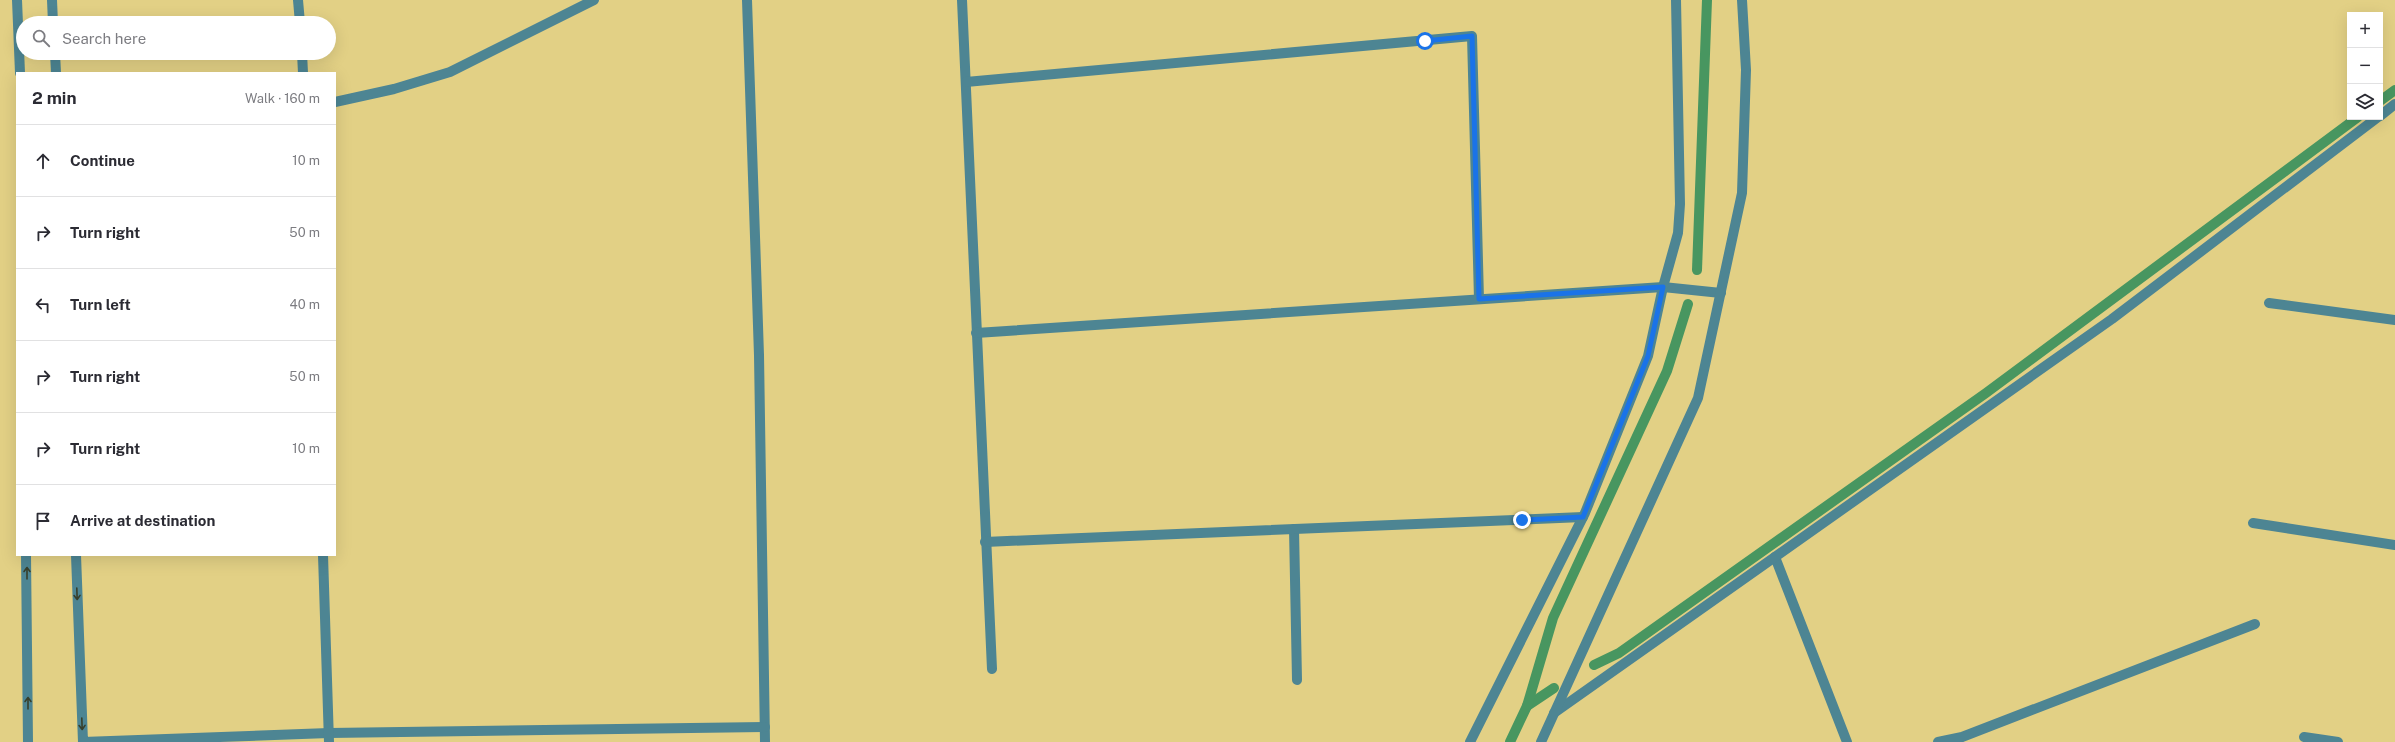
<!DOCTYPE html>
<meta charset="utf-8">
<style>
body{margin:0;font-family:"Public Sans",sans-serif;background:#f2f2f3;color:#2b2b33}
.controls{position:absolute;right:12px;top:12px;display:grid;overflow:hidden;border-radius:0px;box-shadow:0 4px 16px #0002}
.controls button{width:36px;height:36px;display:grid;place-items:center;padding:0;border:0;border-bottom:1px solid #e1e1e2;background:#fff;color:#2b2b33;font:20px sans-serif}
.stop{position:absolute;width:12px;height:12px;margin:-9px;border:3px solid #1a73e8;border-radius:50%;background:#fff}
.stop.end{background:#1a73e8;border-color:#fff;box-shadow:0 1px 4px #0008}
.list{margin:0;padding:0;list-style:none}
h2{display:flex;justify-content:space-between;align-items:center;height:52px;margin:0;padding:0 16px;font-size:17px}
h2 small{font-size:13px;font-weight:400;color:#7c7c81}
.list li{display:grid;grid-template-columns:26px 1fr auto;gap:12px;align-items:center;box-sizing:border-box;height:72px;padding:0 16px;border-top:1px solid #e1e1e2}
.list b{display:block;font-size:15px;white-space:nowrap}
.list em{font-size:13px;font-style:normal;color:#7c7c81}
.icon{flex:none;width:22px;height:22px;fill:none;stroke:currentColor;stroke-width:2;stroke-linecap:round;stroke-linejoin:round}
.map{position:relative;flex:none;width:2395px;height:742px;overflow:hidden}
.search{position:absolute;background:#fff;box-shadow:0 4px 16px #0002;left:16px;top:16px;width:320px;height:44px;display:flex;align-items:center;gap:10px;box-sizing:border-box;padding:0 14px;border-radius:22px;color:#7c7c81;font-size:15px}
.panel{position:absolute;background:#fff;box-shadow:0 4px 16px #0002;left:16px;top:72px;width:320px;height:484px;border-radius:0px}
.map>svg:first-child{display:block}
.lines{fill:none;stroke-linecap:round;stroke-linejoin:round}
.stream{stroke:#489660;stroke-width:10}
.minor{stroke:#4d8593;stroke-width:10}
.oneway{stroke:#373f2b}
.route{stroke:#1a73e8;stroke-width:5}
</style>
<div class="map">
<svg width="2395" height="742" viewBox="0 0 2395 742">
<rect width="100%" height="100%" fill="#e2d085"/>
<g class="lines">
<!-- stream -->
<g class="stream">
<polyline points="2380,101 2395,90"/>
<polyline points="1697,270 1707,0"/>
<polyline points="1594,665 1619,653 1986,393 2358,117"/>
<polyline points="1527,706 1554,688"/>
<polyline points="1510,742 1527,706 1553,618 1667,371 1688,304"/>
</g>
<!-- minor -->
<g class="minor">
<polyline points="17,0 20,73"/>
<polyline points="52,0 53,23"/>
<polyline points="298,0 300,23"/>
<polyline points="747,0 759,355 765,742"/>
<polyline points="962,0 992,669"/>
<polyline points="55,53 56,73"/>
<polyline points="302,53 303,73"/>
<polyline points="966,82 1472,36 1479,299"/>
<polyline points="335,102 394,89 450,72 594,0"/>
<polyline points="2380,116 2395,104"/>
<polyline points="2269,303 2395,320"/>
<polyline points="976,333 1663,287 1721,293"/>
<polyline points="2253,523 2395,545"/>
<polyline points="1294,529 1297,680"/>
<polyline points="985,542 1583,517"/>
<polyline points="26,555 28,742"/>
<polyline points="76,555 83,742 329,733 765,727"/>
<polyline points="323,555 329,742"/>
<polyline points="1775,557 1847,742"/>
<polyline points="1554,713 2112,319 2378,117"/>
<polyline points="2304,737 2338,742"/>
<polyline points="1470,742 1585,513 1648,356 1663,287 1678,233 1680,204 1676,0"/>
<polyline points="1541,742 1698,398 1742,193 1746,70 1742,0"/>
<polyline points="1938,742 1962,737 2255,624"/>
</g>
</g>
<!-- one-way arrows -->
<defs><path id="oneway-shaft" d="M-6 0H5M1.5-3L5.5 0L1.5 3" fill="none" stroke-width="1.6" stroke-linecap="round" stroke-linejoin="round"/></defs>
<g class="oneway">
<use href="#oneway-shaft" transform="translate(27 573) rotate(-90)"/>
<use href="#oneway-shaft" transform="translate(77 594) rotate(88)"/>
<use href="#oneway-shaft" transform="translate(28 703) rotate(-90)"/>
<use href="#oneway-shaft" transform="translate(82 724) rotate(88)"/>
</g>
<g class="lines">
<!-- route -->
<polyline class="route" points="1425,41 1472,36 1479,299 1663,287 1648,356 1583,517 1522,520"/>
</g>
</svg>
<div class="controls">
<button>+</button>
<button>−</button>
<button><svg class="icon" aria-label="layers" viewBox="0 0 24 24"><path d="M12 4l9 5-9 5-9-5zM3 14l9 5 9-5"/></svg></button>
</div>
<div class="stop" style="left:1425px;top:41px"></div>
<div class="stop end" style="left:1522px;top:520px"></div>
<div class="search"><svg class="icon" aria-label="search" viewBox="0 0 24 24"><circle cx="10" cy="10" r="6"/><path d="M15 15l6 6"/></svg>Search here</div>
<section class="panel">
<h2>2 min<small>Walk · 160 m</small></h2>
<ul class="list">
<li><svg class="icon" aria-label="ahead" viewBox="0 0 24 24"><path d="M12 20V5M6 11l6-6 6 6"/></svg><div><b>Continue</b></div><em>10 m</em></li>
<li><svg class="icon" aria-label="right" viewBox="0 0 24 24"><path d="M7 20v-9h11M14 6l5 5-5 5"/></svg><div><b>Turn right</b></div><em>50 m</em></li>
<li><svg class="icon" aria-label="left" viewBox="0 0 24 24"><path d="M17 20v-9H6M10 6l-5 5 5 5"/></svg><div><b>Turn left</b></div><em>40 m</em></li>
<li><svg class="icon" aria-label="right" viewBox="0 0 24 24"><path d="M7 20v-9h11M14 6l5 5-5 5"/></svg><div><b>Turn right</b></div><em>50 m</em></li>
<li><svg class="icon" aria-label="right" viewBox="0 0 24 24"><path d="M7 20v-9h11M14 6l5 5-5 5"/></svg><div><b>Turn right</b></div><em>10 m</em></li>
<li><svg class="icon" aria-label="arrive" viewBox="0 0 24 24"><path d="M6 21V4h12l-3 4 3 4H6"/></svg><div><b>Arrive at destination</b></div></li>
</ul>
</section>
</div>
